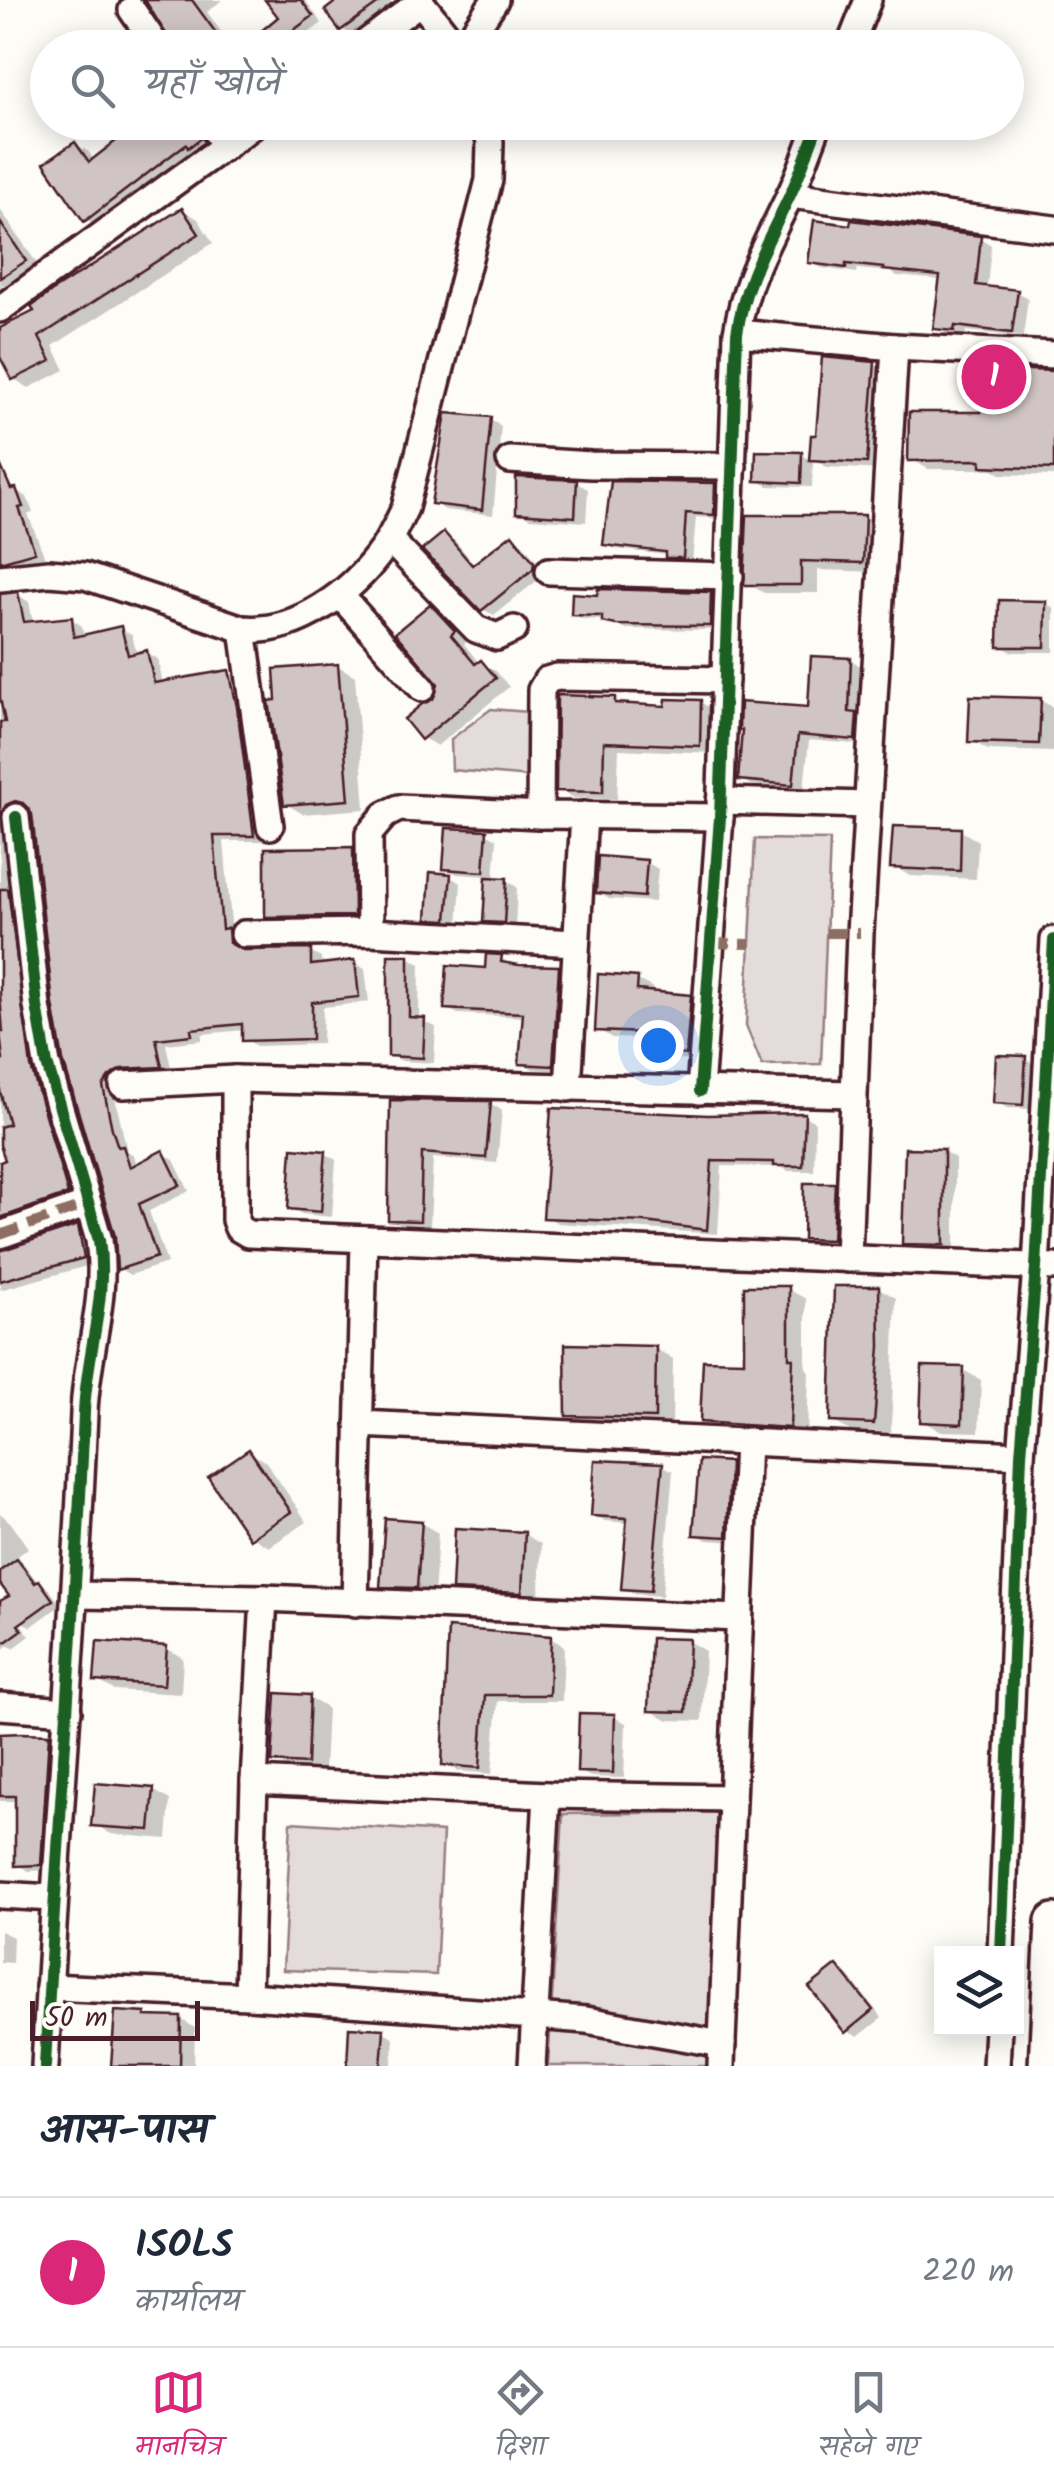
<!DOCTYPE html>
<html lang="hi">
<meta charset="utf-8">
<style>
body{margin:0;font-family:Kalam,"Playpen Sans Deva",sans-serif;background:#f6f6f7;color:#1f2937}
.controls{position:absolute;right:30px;bottom:30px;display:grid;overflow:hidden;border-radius:0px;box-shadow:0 5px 25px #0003}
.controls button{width:90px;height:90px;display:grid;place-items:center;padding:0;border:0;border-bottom:2px solid #e0e1e3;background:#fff;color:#1f2937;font:50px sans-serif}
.scale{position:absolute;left:30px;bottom:25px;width:170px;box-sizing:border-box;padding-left:10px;border:5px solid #4a1f2b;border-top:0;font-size:28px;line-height:35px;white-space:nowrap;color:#4a1f2b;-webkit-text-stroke:8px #fdfcf7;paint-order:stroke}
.you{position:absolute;left:658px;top:1045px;width:35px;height:35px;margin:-25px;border:8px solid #fff;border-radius:50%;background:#1a73e8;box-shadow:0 0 0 15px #1a73e833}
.badge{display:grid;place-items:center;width:65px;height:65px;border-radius:50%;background:#db2777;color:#fff;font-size:32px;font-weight:700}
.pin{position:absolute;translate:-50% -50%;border:5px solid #fff;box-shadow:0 2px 10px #0006}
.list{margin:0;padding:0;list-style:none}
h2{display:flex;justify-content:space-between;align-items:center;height:130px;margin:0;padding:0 40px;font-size:42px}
h2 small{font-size:32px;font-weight:400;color:#747a83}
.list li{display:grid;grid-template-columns:65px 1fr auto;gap:30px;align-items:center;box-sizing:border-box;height:150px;padding:0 40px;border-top:2px solid #e0e1e3}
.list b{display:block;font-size:38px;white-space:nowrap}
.list p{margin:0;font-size:32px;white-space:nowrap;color:#747a83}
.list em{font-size:32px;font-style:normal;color:#747a83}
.icon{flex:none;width:55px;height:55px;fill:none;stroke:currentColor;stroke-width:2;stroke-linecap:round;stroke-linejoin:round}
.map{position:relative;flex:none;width:1054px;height:2066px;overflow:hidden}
.search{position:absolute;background:#fff;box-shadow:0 5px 25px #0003;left:30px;right:30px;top:30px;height:110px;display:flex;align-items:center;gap:25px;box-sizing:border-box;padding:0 35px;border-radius:55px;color:#747a83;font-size:38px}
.sheet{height:280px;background:#fff}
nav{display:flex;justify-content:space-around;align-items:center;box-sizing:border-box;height:140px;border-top:2px solid #e0e1e3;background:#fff;font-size:28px;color:#747a83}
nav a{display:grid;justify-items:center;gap:5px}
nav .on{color:#db2777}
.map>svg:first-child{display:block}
.green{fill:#e3dcda;stroke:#967e82;stroke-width:2.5}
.shadow{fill:#0003}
.building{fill:#d0c5c4;stroke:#4a1f2b;stroke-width:2.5}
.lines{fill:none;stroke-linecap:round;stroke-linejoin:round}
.minor-casing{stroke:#4a1f2b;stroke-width:32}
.secondary-casing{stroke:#4a1f2b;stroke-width:42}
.minor{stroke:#fdfcf7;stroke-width:25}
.secondary{stroke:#fdfcf7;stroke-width:35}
.quiet{stroke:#8d6e63;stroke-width:10;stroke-dasharray:20 10;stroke-linecap:butt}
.cycleway-casing{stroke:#fdfcf7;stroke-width:19}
.cycleway{stroke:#1b5e20;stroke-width:12}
</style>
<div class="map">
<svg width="1054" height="2066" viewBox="0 0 1054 2066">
<rect width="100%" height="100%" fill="#fdfcf7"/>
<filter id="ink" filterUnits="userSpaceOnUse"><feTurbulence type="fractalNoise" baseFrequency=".01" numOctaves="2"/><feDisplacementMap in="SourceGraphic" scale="20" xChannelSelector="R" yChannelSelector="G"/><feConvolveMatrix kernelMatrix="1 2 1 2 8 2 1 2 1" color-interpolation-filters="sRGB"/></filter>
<g filter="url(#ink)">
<!-- green -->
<g class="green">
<polygon points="491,709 541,713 529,777 452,770 451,739"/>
<polygon points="755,839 830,840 821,1064 762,1065 746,1026"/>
<polygon points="717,1812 707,2066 548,2066 563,1814"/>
<polygon points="291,1822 443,1832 436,1975 283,1970"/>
</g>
<!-- shadow -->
<g class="shadow">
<polygon points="146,0 222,0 207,12 233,48 175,48"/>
<polygon points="279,0 305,0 322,23 289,48 279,48 274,44 282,17"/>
<polygon points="343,0 389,0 393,7 353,36 342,29"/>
<polygon points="129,37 142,44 145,48 114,48"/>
<polygon points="134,122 209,122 213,146 99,227 86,220 75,144 89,152 94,161 138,127"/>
<polygon points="0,209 42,271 13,291 0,283 10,297 0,304"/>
<polygon points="183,210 198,219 213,243 53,346 65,370 29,388 14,379 0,351 0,330 37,312"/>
<polygon points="980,238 991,245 987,288 1017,292 1028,298 1023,337 966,331 965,336 947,334 936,327 942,280 897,276 891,272 857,269 857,273 822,268 810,262"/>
<polygon points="874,364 890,373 882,470 827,467 813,459 812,487 768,486 757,480 801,455 812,461 813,438 818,438"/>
<polygon points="1054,373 1054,476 1001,474 992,469 928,469 911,459"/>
<polygon points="490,420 501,426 493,515 445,510 434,503"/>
<polygon points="576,483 588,489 586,522 530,518 518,512"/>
<polygon points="715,486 725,491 724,519 696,517 692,563 677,562 668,555 615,549 606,543"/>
<polygon points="15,490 27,497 33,513 28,514 45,558 0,573 0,496"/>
<polygon points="864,517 882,527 880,572 818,570 818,593 764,593 747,583"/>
<polygon points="444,535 455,541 476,566 512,537 523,544 544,570 544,575 494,615 482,609"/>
<polygon points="711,594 719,599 719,630 627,629 602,620 582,619 574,614"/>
<polygon points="18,595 29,602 33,623 71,619 82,626 84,637 121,629 132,635 137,655 146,653 158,659 163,684 228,672 239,679 248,715 265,841 224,841 232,934 238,937 239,951 310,952 321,958 321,966 354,962 365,969 369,1002 323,1007 322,1044 256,1046 245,1039 245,1030 202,1034 202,1040 166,1044 172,1072 114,1093 127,1151 134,1155 137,1166 163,1153 174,1160 189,1191 149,1211 167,1263 130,1275 120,1269 117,1235 34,813 30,808 17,810 78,1200 0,1232 0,1164 8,1162 0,1137 0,597"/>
<polygon points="1045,603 1054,608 1054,652 1012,652 1001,646"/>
<polygon points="430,607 445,616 468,640 464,644 480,664 496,671 509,687 437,746 423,738 440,683"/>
<polygon points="851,660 862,667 860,718 867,722 866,745 809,740 804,790 751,785 740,779 811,710"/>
<polygon points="338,666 355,676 365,809 303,814 286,804"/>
<polygon points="614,699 627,706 668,708 700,702 715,711 715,753 619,749 617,799 574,798 559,790"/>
<polygon points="1040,700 1054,708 1054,752 988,750 970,740"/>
<polygon points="961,831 978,841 976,879 910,876 893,866"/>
<polygon points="486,833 497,839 494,880 506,880 517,887 515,928 497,927 486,920 489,876 457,874 446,868"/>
<polygon points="352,850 375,863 376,928 291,929 268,916"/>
<polygon points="646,862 658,869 655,902 609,899 598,892"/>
<polygon points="450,877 461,883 458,925 441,924 430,917"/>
<polygon points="408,957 420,964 419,1020 436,1027 434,1063 402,1061 390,1055"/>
<polygon points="501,958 512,966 558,968 569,975 564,1071 533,1069 522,1063 525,1017 458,1014 446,1008"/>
<polygon points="638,980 653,988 652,994 690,997 705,1006 701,1062 662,1058 647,1050 648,1039 612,1038 597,1029"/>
<polygon points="1025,1059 1036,1065 1034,1109 1007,1108 996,1102"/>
<polygon points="392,1102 490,1104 502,1110 497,1163 433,1158 430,1226 401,1225 390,1218"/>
<polygon points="804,1116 815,1122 814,1171 788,1171 781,1167 722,1166 718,1234 557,1223 546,1216 708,1117"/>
<polygon points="944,1152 955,1158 955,1250 916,1249 905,1242"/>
<polygon points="325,1153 336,1160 332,1217 301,1214 290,1208"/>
<polygon points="834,1186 845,1192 843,1245 816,1244 805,1238"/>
<polygon points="77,1228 88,1234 94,1264 0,1290 0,1252"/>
<polygon points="879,1288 896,1298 891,1432 850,1431 833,1421"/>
<polygon points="788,1289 806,1299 806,1368 809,1371 807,1436 720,1431 703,1421 746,1364"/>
<polygon points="656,1349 673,1359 672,1426 586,1424 569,1414"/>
<polygon points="963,1370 981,1380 979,1432 940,1431 922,1421"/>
<polygon points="249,1452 266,1462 307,1522 269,1547 252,1537"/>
<polygon points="729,1464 740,1471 737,1542 707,1540 696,1534"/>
<polygon points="662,1465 673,1471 662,1596 635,1594 624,1588 629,1523 605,1521 593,1514"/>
<polygon points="0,1513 11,1523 28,1548 18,1556 39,1584 49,1589 61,1605 31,1627 22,1622 0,1577"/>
<polygon points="421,1523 438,1533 434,1597 400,1595 383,1585"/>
<polygon points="524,1534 541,1544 539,1601 472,1598 455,1588"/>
<polygon points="0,1612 21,1624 30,1636 14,1648 8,1645 0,1652"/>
<polygon points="451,1631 550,1638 564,1646 562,1701 498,1701 492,1774 458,1771 444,1763"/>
<polygon points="688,1641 705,1651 702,1721 668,1720 650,1710"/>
<polygon points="166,1648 183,1658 181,1694 114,1690 96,1680"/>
<polygon points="309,1698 327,1708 324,1772 292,1771 275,1760"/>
<polygon points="614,1717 626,1723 624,1778 591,1777 579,1771"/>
<polygon points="0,1736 49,1737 60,1743 51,1870 29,1871 18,1864 17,1801 0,1801"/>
<polygon points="153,1790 170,1800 167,1839 111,1834 94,1824"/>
<polygon points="0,1931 13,1937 12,1963 0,1962"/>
<polygon points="837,1968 848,1975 882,2018 858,2037 847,2031"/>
<polygon points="145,2015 151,2019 181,2019 195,2028 194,2066 113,2066"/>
<polygon points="383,2031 394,2038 392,2066 349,2066"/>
</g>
<!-- building -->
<g class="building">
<polygon points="145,0 192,0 227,48 174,48"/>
<polygon points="265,0 301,0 313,16 272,46 260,32 278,17"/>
<polygon points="338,0 383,0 340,31 325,10"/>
<polygon points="140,122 193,122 201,138 188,148 186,144 84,222 44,163 75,142 89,162"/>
<polygon points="182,208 199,234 39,337 51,361 12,380 0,357 0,328 34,311 31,307 55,289"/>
<polygon points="814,220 850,225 851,220 981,236 976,285 1018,290 1012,333 955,326 954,331 933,329 940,276 883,270 884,268 846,264 846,268 808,263"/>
<polygon points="0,222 26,261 0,278"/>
<polygon points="822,357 875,362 867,463 809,460 811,435 816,435"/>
<polygon points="983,368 1054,371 1054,469 981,466 981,460 908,461 909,412 981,412"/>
<polygon points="446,413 491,417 482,510 431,504"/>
<polygon points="756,451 802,452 801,483 755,481"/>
<polygon points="0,464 11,489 16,488 23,507 19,508 35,552 0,562"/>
<polygon points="516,477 577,480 575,517 516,513"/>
<polygon points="611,481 715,483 714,515 686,513 683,558 665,558 665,552 603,545"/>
<polygon points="747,515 865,515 863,563 801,561 801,585 744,585"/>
<polygon points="444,532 472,565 512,534 534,562 533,569 481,611 422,550"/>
<polygon points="598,589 711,592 710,626 616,625 602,622 602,616 571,615 572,593 597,595"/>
<polygon points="18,592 24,622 72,617 74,637 121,626 128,655 147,650 154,683 229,670 237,707 254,836 214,836 222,929 228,928 229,943 243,950 311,949 311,965 355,960 359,997 312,1002 312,1039 242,1041 242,1024 191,1029 192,1035 156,1039 162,1067 121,1069 109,1077 103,1086 112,1129 118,1147 123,1146 130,1167 163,1150 180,1185 139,1204 157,1257 117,1270 115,1236 63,1060 53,1004 32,814 23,803 15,801 6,805 0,817 0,722 5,722 0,698 0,594"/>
<polygon points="999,600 1046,601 1045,647 998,647"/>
<polygon points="430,604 455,631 451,635 475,664 481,660 496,678 421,740 404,719 422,704 433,699 438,684 395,633"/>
<polygon points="811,656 851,658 849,712 857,713 855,740 798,735 793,785 738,780 742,730 739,730 740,702 808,707"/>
<polygon points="338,664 349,800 284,805 269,701 276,700 274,669"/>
<polygon points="557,695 615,697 615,703 665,706 666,699 701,700 700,746 604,742 603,792 556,791"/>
<polygon points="970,696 1041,698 1039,744 968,742"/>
<polygon points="893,826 961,828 960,871 890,868"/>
<polygon points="446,828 487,830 484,872 443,869"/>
<polygon points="353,847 354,916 265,917 265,848"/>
<polygon points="598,856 647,860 644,897 596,893"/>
<polygon points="430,872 451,874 447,920 427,919"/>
<polygon points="486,877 507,878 504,923 483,922"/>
<polygon points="0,889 8,889 31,1067 68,1194 0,1218 0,1162 5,1160 0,1145 0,1127 9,1124 0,1091 0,1060 3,1060 0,1032 3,1032 0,995"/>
<polygon points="486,954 502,955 501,962 519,965 559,966 553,1066 519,1064 523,1013 444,1009 447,965 485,968"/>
<polygon points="388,955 409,955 409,1017 425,1018 423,1058 388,1056"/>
<polygon points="598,974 638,977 637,990 691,995 686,1055 645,1051 646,1033 595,1031"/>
<polygon points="996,1055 1026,1056 1023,1105 993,1103"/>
<polygon points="390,1100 491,1101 486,1158 422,1153 420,1221 388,1220"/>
<polygon points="551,1108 708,1115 805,1113 803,1166 774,1166 774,1162 712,1161 707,1230 645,1222 543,1218"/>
<polygon points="292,1148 326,1151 321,1212 288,1209"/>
<polygon points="905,1148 944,1149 944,1245 902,1244"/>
<polygon points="804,1183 835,1183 832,1240 803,1239"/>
<polygon points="78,1225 84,1258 0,1281 0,1251"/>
<polygon points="744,1286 789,1286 789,1358 793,1358 790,1428 700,1422 703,1360 744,1361"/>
<polygon points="834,1286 879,1286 880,1346 874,1424 830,1422"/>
<polygon points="565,1344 656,1346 655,1418 566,1416"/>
<polygon points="922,1366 964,1367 962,1424 920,1422"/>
<polygon points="249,1449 291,1512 250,1539 208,1477"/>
<polygon points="595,1460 663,1463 651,1591 621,1589 627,1518 591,1516"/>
<polygon points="699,1460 730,1462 727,1537 693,1535"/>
<polygon points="385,1518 422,1521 417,1588 380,1587"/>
<polygon points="455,1528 525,1532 522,1593 452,1590"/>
<polygon points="17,1559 35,1583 39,1580 53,1600 18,1625 22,1630 0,1646 0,1601 9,1596 0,1584 0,1571"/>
<polygon points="448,1628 551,1636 549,1695 485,1695 480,1768 442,1765"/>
<polygon points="651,1638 689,1639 686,1712 648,1711"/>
<polygon points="97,1641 167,1646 164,1685 94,1681"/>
<polygon points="276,1693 310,1695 307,1764 272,1762"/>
<polygon points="579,1713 615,1714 613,1773 577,1772"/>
<polygon points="22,1733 49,1734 41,1865 15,1866 15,1796 0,1796 0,1734"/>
<polygon points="95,1783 154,1788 150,1830 91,1826"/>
<polygon points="837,1965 873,2010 845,2033 809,1987"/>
<polygon points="115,2011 146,2013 145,2016 181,2017 180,2066 111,2066"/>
<polygon points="349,2027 384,2029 381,2066 347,2066"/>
</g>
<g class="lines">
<!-- minor casing -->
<g class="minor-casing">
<g id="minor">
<polyline points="419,0 457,48"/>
<polyline points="132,10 158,48"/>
<polyline points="359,48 420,2"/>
<polyline points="472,48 475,30 495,0"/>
<polyline points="849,48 868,0"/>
<polyline points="209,122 226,146"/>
<polyline points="790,195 1054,229"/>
<polyline points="0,309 258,122"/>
<polyline points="737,333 895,347 1054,355"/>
<polyline points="510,460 591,465 733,466"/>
<polyline points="389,539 476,629 497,637 514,629"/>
<polyline points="549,571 730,576"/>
<path d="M 0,578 L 49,573 L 85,576 L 243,629 C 297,634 352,592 382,550 C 391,538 398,522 405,508 L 489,180 L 490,142 L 485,122"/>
<polyline points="340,595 422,688"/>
<polyline points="243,629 270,826"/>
<polyline points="720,801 867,805"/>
<polyline points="540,815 541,690 547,680 557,677 725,680"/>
<path d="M 16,817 L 37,1006 L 47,1064 L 99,1240 C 108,1299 86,1354 84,1413 C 75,1631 56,1848 45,2066"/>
<polyline points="370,932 369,834 385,815 399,808 540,815 720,817"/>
<polyline points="244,934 370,932 575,943"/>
<polyline points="235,1079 235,1220 238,1228 248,1234 1054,1267"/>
<polyline points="123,1085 235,1079 853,1094"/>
<polyline points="568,1088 584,815"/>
<path d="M 700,1091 L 720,817 L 737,333 C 745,279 767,244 790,195 C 801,172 809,147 819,122"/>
<polyline points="0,1235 88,1204"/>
<polyline points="848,1259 860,933 895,347"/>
<polyline points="359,1424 1021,1455"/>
<polyline points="76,1595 264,1598 739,1618"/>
<polyline points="355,1603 364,1239"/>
<polyline points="0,1706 68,1711"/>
<polyline points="254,1781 547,1795 732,1798"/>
<polyline points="0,1895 53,1898"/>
<polyline points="1001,1954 1021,1455 1036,1267 1054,940"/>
<polyline points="49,1987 248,1996 535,2016 586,2020 722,2044"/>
<polyline points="248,1996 254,1781 264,1598"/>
<polyline points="532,2066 547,1795"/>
<polyline points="721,2066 747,1441"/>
<polyline points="996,2066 998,2028"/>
</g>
</g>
<!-- secondary casing -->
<g class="secondary-casing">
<polyline id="secondary" points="1047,2066 1054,1922"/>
</g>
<!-- minor -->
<use href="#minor" class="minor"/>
<!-- secondary -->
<use href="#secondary" class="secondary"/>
<!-- quiet -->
<g class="quiet">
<polyline points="826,933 860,933"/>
<polyline points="710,943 750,944"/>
<polyline points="0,1235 88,1204"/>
</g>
<!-- cycleway casing -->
<g class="cycleway-casing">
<g id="cycleway">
<path d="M 16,817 L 37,1006 L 47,1064 L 99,1240 C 108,1299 86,1354 84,1413 C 75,1631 56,1848 45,2066"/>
<path d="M 700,1091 L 720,817 L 737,333 C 745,279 767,244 790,195 C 801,172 809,147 819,122"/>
<polyline points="1001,1954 1021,1455 1036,1267 1054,940"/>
</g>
</g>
<!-- cycleway -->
<use href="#cycleway" class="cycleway"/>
</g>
</g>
</svg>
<div class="controls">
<button><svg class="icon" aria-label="layers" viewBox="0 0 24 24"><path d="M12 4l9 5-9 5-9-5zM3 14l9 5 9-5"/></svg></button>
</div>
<div class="scale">50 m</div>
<div class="you"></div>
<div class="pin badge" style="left:994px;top:377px">1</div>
<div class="search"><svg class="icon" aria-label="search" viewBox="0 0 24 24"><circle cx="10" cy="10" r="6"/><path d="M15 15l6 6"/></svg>यहाँ खोजें</div>
</div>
<section class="sheet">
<h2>आस-पास<small></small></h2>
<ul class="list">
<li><span class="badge">1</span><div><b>ISOLS</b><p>कार्यालय</p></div><em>220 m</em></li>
</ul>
</section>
<nav>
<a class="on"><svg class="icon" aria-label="map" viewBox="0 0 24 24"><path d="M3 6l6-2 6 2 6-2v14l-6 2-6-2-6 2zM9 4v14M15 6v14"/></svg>मानचित्र</a>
<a><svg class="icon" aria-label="directions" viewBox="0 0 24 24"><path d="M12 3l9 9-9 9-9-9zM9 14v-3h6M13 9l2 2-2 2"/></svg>दिशा</a>
<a><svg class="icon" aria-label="saved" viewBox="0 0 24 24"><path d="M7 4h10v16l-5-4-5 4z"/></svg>सहेजे गए</a>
</nav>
